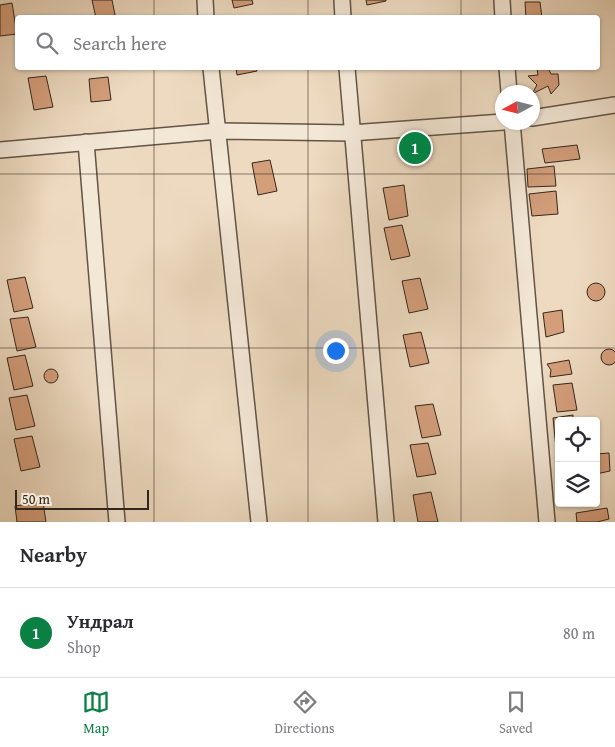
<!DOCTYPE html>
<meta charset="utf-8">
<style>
body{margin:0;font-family:"Gentium Book Plus",serif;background:#f2f2f3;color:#2b2b33}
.controls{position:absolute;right:15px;bottom:15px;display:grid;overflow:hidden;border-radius:5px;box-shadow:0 1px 4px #0004}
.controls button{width:45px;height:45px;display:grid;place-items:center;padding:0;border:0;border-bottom:1px solid #e1e1e2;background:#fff;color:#2b2b33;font:25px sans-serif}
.compass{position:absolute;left:495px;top:85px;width:45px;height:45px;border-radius:50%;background:#fff;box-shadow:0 1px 4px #0004;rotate:263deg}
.scale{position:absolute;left:15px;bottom:12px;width:134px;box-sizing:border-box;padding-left:5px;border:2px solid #33271d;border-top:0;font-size:14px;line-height:18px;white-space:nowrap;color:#33271d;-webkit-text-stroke:4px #f3e7d6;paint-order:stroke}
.you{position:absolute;left:335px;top:350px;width:18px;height:18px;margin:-12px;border:4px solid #fff;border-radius:50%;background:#1a73e8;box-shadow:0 0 0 8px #1a73e833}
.badge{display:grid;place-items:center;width:32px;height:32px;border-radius:50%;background:#0b8043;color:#fff;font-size:16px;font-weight:700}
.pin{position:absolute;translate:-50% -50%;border:2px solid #fff;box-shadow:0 1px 5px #0006}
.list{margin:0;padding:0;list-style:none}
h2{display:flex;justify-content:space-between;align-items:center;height:65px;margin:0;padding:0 20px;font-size:21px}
h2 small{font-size:16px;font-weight:400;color:#7c7c81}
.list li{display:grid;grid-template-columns:32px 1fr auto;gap:15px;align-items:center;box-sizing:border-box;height:90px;padding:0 20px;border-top:1px solid #e1e1e2}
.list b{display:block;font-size:19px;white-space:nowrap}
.list p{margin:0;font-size:16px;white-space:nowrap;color:#7c7c81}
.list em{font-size:16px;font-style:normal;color:#7c7c81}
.icon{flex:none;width:28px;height:28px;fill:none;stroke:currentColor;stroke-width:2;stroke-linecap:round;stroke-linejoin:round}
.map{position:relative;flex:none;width:615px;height:522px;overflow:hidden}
.search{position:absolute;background:#fff;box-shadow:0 1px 4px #0004;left:15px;right:15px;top:15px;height:55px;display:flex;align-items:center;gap:12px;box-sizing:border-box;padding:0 18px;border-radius:5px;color:#7c7c81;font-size:19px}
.sheet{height:155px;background:#fff}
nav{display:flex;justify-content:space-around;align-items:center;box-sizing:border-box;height:70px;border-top:1px solid #e1e1e2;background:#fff;font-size:14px;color:#7c7c81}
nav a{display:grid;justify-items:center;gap:2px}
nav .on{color:#0b8043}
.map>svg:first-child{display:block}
.building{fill:#d49e7b;stroke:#33271d}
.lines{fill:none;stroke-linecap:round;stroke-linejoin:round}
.minor-casing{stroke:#625446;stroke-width:18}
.minor{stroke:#f3e7d6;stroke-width:15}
.grid{fill:none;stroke:#33271d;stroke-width:1;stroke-opacity:0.55}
</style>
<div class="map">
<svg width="615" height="522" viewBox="0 0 615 522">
<rect width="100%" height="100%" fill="#eddac0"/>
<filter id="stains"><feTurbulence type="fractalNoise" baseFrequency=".004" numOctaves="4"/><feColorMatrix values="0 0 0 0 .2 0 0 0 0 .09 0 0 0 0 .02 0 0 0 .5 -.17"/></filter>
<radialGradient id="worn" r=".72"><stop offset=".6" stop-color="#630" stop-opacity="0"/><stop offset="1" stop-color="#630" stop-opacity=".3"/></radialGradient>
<!-- building -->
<g class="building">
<polygon points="92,0 112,0 115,15 96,18"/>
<polygon points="232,0 252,0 253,4 234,8"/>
<polygon points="366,0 386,0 386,1 367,5"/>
<polygon points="525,2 540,2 542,18 526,18"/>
<polygon points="12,3 17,34 0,36 0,5"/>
<polygon points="236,68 256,68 257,71 237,75"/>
<polygon points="548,68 551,74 558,74 559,85 551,94 548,86 532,94 537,85 528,76 538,75 537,69"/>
<polygon points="46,76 53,107 34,110 28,78"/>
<polygon points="108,77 111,100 91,102 89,79"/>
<polygon points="577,145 580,159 545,163 542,149"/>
<polygon points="270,160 277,191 258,195 252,163"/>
<polygon points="554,166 556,186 528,187 527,169"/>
<polygon points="404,185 408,216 389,220 383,188"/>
<polygon points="556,191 558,214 532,216 529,194"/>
<polygon points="402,225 410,256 391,260 384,228"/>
<polygon points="25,277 33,308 14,312 7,280"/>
<polygon points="420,278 428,309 409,313 402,281"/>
<circle cx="596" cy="292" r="9"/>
<polygon points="562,310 564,332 546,337 543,313"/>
<polygon points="28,317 36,347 17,351 10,319"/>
<polygon points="421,332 429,363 410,367 403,335"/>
<circle cx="609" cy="357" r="8"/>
<polygon points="25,355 33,386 14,390 7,358"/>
<polygon points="569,360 572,374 550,377 551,370 547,364"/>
<circle cx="51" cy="376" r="7"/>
<polygon points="572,383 577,410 557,412 553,385"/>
<polygon points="27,395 35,426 16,430 9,398"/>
<polygon points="433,404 441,435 422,438 415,406"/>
<polygon points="573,415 573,421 559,421 559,447 556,448 553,418"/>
<polygon points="32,436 40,467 21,471 14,439"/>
<polygon points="428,443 436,474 417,477 410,445"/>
<polygon points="609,453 610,471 596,474 596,454"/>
<polygon points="431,492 438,522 418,522 413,495"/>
<polygon points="43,502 46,522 17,522 15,506"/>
<polygon points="607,508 609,519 597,522 577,522 576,513"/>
</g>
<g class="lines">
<!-- minor casing -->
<g class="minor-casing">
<g id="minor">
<polyline points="205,0 206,18"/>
<polyline points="342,0 343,18"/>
<polyline points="502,0 503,18"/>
<polyline points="211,68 259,522"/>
<polyline points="347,68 386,522"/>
<polyline points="507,68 509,92"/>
<polyline points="532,118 615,105"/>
<polyline points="512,122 547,522"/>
<polyline points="86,142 117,522"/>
<polyline points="0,150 218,131 351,133 503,122"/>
</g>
</g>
<!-- minor -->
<use href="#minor" class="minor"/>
</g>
<!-- grid -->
<path class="grid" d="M 154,0 L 154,18M 308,0 L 308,18M 461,0 L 461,18M 154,68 L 154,522M 308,68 L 308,522M 461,68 L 461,522M 0,174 L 615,174M 0,348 L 615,348"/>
<rect width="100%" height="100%" filter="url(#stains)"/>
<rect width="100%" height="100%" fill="url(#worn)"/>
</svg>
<div class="controls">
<button><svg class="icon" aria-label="locate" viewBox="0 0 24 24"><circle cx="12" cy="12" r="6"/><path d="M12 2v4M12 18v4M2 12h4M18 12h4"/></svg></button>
<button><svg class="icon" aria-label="layers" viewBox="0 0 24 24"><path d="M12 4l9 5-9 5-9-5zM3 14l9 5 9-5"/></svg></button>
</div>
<svg class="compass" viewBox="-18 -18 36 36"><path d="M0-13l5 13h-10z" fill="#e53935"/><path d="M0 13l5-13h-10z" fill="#7c7c81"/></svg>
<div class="scale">50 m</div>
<div class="you"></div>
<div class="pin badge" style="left:415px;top:148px">1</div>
<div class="search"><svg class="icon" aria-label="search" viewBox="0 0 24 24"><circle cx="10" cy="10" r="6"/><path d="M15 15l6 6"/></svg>Search here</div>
</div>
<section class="sheet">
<h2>Nearby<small></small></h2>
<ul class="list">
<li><span class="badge">1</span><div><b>Ундрал</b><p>Shop</p></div><em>80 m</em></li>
</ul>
</section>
<nav>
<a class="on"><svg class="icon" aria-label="map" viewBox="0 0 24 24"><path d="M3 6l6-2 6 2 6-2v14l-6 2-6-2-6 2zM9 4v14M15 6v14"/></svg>Map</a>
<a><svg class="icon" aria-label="directions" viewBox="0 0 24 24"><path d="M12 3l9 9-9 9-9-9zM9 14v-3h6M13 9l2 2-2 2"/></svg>Directions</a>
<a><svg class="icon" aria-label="saved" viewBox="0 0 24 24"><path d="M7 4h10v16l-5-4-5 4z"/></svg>Saved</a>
</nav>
